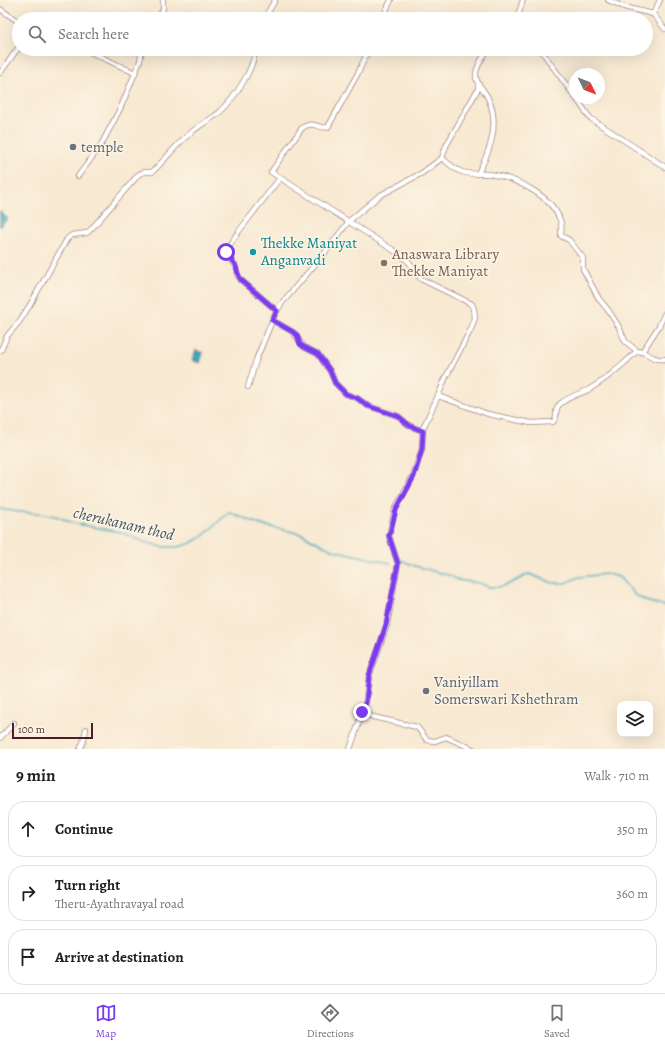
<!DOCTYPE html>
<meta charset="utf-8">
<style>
body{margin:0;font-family:Alegreya,serif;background:#f2f2f2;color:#202124}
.controls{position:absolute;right:12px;bottom:12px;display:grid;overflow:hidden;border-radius:8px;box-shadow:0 4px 16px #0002}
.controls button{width:36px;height:36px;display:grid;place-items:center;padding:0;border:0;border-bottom:1px solid #e0e0e0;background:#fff;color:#202124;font:20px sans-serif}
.compass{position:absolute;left:569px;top:68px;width:36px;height:36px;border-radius:50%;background:#fff;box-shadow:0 4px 16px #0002;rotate:133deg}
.scale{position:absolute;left:12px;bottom:10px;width:81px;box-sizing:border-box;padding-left:4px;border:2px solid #4a1f2b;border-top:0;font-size:11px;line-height:14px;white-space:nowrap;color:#4a1f2b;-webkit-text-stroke:3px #fcf5e5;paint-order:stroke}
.stop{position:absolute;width:12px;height:12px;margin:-9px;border:3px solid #7c3aed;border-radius:50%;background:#fff}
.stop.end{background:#7c3aed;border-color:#fff;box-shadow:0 1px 4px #0008}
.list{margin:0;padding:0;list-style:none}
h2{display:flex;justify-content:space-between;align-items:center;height:52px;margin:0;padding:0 16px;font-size:17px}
h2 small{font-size:13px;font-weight:400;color:#757577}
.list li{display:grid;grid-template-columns:26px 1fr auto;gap:12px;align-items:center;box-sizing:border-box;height:56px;margin:0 8px 8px;padding:0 8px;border:1px solid #e0e0e0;border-radius:16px}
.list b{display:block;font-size:15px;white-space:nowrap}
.list p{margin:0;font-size:13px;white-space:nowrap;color:#757577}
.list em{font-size:13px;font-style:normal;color:#757577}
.icon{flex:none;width:22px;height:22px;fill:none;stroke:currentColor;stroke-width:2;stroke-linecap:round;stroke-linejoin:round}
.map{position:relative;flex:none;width:665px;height:749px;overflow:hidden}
.search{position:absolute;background:#fff;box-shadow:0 4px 16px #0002;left:12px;right:12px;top:12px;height:44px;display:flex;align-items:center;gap:10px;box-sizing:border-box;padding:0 14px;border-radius:22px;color:#757577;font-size:15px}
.sheet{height:244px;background:#fff}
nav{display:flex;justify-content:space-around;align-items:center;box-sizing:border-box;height:56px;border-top:1px solid #e0e0e0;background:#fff;font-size:11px;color:#757577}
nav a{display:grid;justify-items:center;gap:2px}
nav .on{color:#7c3aed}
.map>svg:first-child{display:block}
.water{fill:#3da8bd;stroke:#446474}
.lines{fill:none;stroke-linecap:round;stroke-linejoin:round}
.stream{stroke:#3da8bd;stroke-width:1.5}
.minor-casing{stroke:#a1847e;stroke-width:6}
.minor{stroke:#fff;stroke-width:4.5}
.route{stroke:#7c3aed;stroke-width:5}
.worship-dot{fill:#6b7280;stroke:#fcf5e5;stroke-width:1.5}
.culture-dot{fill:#0f9aa8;stroke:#fcf5e5;stroke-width:1.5}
.education-dot{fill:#8d6e63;stroke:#fcf5e5;stroke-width:1.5}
.labels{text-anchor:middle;stroke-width:3;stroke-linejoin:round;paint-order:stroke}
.worship-label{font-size:15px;fill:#5b616d;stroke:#fcf5e5;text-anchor:start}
.culture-label{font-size:15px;fill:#0d838f;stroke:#fcf5e5;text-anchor:start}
.education-label{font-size:15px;fill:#785e54;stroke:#fcf5e5;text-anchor:start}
.water-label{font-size:16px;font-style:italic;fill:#455665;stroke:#fcf5e5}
</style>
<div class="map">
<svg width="665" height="749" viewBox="0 0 665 749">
<rect width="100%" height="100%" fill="#fcf5e5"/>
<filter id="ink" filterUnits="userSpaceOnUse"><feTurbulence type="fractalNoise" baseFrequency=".025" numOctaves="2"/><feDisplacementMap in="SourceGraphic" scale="8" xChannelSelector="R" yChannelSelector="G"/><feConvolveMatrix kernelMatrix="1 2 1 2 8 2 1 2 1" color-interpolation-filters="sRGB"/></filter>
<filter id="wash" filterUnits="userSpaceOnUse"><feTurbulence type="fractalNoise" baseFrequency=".012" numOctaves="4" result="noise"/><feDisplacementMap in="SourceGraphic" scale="16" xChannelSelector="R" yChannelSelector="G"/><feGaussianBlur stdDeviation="0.9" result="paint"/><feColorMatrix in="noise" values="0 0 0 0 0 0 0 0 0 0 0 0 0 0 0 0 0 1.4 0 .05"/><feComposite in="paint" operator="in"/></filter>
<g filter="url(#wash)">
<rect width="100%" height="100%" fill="#f8e9d2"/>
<!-- water -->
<g class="water">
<polygon points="0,211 8,219 0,227"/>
<polygon points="196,350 203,353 200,363 192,360"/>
</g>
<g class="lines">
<!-- stream -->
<g class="stream">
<polyline points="0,509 19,512 39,513 51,515 62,518 72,523 120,532 145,542 162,547 177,547 189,544 203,536 229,512 261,525 302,534 326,547 333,550 390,563"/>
<polyline points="401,560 415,566 451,576 457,580 479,583 489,587 498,587 507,585 529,574 553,583 565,583 579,577 607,574 619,577 634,594 645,601 665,606"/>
</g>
</g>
</g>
<g filter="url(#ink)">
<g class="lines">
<!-- minor casing -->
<g class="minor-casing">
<g id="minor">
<polyline points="608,0 624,7 653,14 660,0"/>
<polyline points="0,9 19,22"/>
<polyline points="653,14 665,29"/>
<polyline points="158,19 163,9 163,0"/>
<polyline points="264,19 275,0"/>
<polyline points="382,19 391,0"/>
<polyline points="517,19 523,0"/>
<polyline points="84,49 135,73"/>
<path d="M 369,49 L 358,73 L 328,127 C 316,130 316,119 302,128 L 271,172 L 401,255 L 409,262 L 421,279 L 472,304 L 474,309 L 475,318 L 471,329 L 446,377 L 438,396"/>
<polyline points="540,49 575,97"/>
<polyline points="0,73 19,47"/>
<path d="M 478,84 L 478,89 L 446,146 L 442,158 C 448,163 454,169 462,172 C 471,175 481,173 490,174 C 515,178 554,196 561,223 C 562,227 561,232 561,236 L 569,240 L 583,258 L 583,269 L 599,299 L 608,310 L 619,327 L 625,341 L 637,351"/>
<polyline points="576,98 590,118 665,167"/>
<path d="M 478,173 C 491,150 501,122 487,96 C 483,89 475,83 476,74 C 476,66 484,56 488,49"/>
<polyline points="78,176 100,147 121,107 140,61 142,49"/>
<polyline points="277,311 241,280 237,274 235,265 229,259 226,252 228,247 239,231 280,178"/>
<polyline points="272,320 293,332 304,347 318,354 330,371 335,383 346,394 357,398 368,406 398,416 410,426 423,431"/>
<path d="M 1,350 L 7,336 L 19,322 L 30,305 L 67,239 L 72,235 L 87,233 L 93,227 L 139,174 L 144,172 L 152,172 C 164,161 175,146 188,135 C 198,126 210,120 220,112 C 234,99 255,68 255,49"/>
<polyline points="642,352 659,326 665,313"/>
<polyline points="248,387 256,360 274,316 281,304 324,254 349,221 379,196 422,173 442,158"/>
<polyline points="362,712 373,717 417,727 427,740 435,741 446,737 473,749"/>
<polyline points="0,738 14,723"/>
<polyline points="80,749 83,743 86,729"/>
<path d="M 350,749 L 366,702 L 369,677 L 387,625 L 398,564 L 389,536 L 395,509 L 413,476 L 422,449 L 423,428 L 438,396 L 488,414 L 531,423 L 553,422 C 559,418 553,409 560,404 C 568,397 579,394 588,390 C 607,379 622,366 637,351 C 648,351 651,361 665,359"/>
</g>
</g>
<!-- minor -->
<use href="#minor" class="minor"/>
</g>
</g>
<g class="lines" filter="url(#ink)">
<!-- route -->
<path class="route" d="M 226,252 C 228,258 234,261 236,267 C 238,273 237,274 241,280 L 277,311 L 272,320 L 293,332 L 297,335 L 300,344 L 304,347 L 318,354 L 330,371 L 335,383 L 346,394 L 357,398 L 368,406 L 398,416 L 410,426 L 423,431 L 422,449 L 414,476 L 396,510 L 389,536 L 398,564 L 386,625 L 369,676 L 366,702 L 362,712"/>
</g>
<!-- markers -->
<g class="worship-dot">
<circle cx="73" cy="147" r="4"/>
<circle cx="426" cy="691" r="4"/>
</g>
<circle class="culture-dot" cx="253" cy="252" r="4"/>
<circle class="education-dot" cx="384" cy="263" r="4"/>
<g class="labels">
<!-- worship labels -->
<g class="worship-label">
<text x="81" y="152">temple</text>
<text x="434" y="687">Vaniyillam<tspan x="434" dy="17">Somerswari Kshethram</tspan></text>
</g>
<!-- culture labels -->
<g class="culture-label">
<text x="261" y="248">Thekke Maniyat<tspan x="261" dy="17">Anganvadi</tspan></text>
</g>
<!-- education labels -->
<g class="education-label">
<text x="392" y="259">Anaswara Library<tspan x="392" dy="17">Thekke Maniyat</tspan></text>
</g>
<!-- water labels -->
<g class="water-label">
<text transform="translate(124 523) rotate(13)" y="6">cherukanam thod</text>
</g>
</g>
</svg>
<div class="controls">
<button><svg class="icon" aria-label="layers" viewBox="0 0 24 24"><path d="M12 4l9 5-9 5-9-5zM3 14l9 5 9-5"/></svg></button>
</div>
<svg class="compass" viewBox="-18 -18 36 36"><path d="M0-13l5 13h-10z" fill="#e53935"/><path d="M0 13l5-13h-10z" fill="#757577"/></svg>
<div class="scale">100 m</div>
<div class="stop" style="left:226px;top:252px"></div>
<div class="stop end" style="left:362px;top:712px"></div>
<div class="search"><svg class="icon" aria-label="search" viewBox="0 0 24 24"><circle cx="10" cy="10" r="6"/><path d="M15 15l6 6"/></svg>Search here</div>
</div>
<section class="sheet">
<h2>9 min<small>Walk · 710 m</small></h2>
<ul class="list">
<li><svg class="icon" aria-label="ahead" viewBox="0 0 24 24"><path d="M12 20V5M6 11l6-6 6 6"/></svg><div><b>Continue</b></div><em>350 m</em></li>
<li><svg class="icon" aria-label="right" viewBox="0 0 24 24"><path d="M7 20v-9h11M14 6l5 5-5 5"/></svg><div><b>Turn right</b><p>Theru-Ayathravayal road</p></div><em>360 m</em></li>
<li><svg class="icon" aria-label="arrive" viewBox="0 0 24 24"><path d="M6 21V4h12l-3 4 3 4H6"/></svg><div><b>Arrive at destination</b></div></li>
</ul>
</section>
<nav>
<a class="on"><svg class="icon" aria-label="map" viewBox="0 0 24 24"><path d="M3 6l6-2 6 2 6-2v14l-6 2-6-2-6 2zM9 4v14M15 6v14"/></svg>Map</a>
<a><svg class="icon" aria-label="directions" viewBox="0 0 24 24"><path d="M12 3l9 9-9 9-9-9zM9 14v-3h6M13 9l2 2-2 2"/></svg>Directions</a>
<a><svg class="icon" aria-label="saved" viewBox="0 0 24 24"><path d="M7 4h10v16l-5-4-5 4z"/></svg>Saved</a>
</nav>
